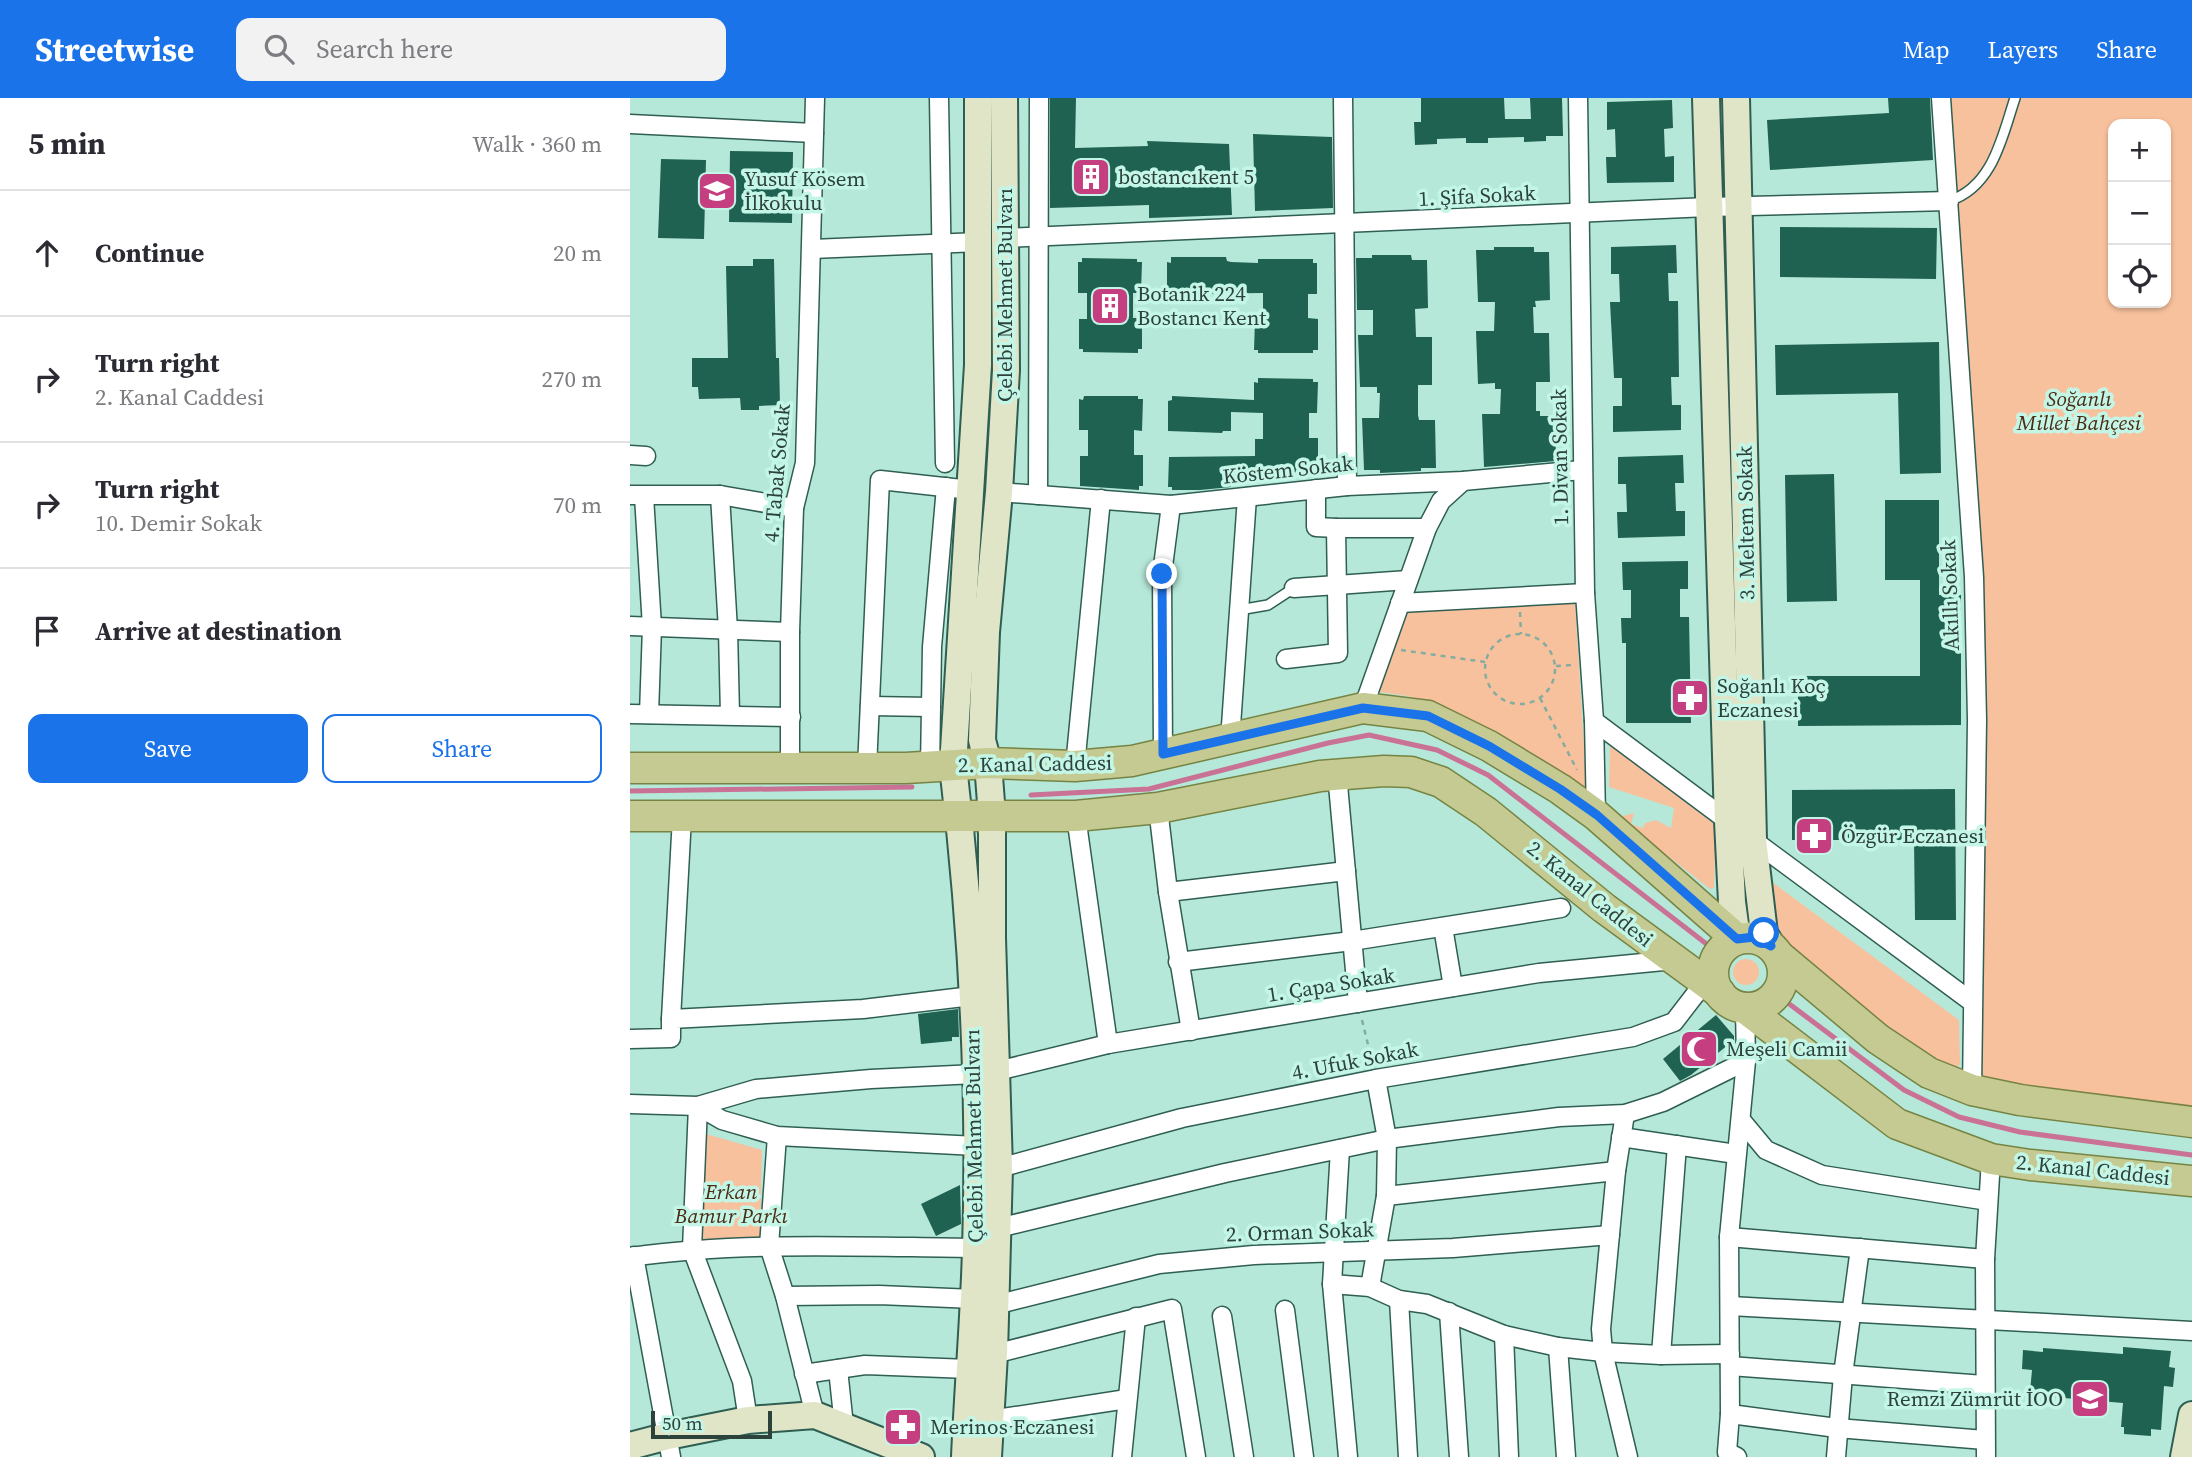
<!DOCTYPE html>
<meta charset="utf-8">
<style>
body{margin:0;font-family:"Source Serif 4",serif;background:#f2f2f3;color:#2b2b33}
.controls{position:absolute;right:21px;top:21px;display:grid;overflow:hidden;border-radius:14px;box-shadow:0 2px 5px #0004}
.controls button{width:63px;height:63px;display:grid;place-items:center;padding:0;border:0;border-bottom:2px solid #e1e1e2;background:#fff;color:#2b2b33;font:35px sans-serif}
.scale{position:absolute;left:21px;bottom:18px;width:121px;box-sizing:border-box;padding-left:7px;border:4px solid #2e423c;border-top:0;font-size:19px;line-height:24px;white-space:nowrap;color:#2e423c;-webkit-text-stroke:5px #c3f6e6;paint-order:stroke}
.stop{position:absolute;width:21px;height:21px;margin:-16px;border:5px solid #1a73e8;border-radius:50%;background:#fff}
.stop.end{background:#1a73e8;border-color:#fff;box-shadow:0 2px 7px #0008}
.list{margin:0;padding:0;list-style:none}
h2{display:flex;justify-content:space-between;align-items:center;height:91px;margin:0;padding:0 28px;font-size:30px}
h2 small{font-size:23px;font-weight:400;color:#7c7c81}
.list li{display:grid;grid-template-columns:46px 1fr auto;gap:21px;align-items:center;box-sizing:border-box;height:126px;padding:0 28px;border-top:2px solid #e1e1e2}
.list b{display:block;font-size:26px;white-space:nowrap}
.list p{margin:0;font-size:23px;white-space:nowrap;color:#7c7c81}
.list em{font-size:23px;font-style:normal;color:#7c7c81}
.actions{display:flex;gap:14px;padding:21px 28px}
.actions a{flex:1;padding:16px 0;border:2px solid #1a73e8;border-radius:14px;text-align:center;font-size:24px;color:#1a73e8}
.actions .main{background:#1a73e8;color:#fff}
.icon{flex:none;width:38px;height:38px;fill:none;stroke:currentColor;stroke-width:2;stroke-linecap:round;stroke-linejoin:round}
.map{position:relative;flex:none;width:1562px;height:1359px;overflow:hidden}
header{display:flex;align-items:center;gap:42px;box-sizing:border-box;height:98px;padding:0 35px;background:#1a73e8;color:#fff}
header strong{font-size:33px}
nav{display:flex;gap:38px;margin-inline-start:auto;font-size:24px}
.search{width:490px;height:63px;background:#f2f2f3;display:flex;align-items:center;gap:18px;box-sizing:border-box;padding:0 24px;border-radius:14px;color:#7c7c81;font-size:26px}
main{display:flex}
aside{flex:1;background:#fff}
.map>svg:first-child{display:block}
.green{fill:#f8c19d;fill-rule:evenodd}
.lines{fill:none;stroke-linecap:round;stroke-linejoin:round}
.stream{stroke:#ca7196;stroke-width:5}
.building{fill:#1f6252}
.lane-casing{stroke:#2f5e52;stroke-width:12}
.street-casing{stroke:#2f5e52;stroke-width:21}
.secondary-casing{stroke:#2f5e52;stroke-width:30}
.primary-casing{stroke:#768443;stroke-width:33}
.path{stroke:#85aca0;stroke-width:2.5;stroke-dasharray:5 5;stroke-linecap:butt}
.lane{stroke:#fff;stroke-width:9}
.street{stroke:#fff;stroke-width:18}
.secondary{stroke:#e1e5c8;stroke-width:26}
.primary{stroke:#c4ca91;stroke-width:30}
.route{stroke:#1a73e8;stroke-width:9}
.labels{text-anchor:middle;stroke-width:7;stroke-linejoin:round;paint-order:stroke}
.poi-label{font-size:21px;fill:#2e423c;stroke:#c3f6e6;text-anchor:start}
.street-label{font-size:21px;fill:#2e423c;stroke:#c3f6e6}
.park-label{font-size:21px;font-style:italic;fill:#4c2b14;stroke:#c3f6e6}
</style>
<header>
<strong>Streetwise</strong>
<div class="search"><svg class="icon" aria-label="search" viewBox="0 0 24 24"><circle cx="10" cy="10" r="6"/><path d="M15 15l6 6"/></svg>Search here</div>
<nav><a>Map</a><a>Layers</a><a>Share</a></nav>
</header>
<main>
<aside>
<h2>5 min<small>Walk · 360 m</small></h2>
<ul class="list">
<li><svg class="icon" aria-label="ahead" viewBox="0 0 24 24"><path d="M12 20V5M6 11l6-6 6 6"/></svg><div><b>Continue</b></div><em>20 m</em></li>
<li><svg class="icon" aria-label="right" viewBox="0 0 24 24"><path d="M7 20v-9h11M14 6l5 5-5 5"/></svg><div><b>Turn right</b><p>2. Kanal Caddesi</p></div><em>270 m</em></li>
<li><svg class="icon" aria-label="right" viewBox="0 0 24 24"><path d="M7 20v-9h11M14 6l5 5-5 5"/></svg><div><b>Turn right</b><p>10. Demir Sokak</p></div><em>70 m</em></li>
<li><svg class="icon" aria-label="arrive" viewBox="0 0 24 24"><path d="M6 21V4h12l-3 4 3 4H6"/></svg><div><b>Arrive at destination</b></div></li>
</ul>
<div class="actions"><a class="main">Save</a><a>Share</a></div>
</aside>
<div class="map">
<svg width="1562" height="1359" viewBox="0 0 1562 1359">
<rect width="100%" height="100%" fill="#b6e8d9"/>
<!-- green -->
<g class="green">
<path d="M 1319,0 L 1562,0 L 1562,1018 L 1346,986 L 1351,673 ZM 1483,26 L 1536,26 L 1536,205 L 1483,205 Z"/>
<polygon points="945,504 957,697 841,623 807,606 777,598 749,594 776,513"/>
<polygon points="980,647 1083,725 1086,732 1084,790 1080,791 1039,759 984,723 985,720 1004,715 1001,726 1013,730 1015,725 1026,722 1041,730 1044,710 979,689"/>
<polygon points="1138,781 1329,922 1330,966 1327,970 1319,969 1260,931 1149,844"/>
<circle cx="1116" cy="874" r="13"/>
<polygon points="76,1036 132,1052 130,1142 69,1144"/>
</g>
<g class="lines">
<!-- stream -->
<g class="stream">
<polyline points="0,693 282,689"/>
<polyline points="401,697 519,691 698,645 739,637 807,652 858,677 1083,851"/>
<polyline points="1154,902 1274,992 1329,1019 1390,1034 1562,1057"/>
</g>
</g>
<!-- building -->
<g class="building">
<polygon points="420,0 446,0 445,50 518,48 517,43 599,46 602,117 519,120 519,107 420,110"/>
<polygon points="791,0 874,0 875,21 901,21 900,0 932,0 933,38 916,38 916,43 894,44 894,39 858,40 858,45 836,45 836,40 807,41 807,46 785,47 784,24 791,24"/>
<polygon points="1258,0 1300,0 1303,62 1140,72 1137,22 1259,15"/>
<polygon points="1042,2 1043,30 1034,31 1035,59 1044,58 1044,84 977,85 976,59 986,59 985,31 977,32 977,4"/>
<polygon points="623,36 702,39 703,110 625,113"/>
<polygon points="100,53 163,54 162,125 99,124"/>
<polygon points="31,61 76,62 74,141 28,140"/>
<polygon points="1150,129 1307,130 1306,181 1150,179"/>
<polygon points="1046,147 1047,175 1038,175 1039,203 1048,203 1049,279 1041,279 1042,307 1051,307 1051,332 983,334 983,308 992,308 992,280 984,280 980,204 990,204 989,176 981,176 981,149"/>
<polygon points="864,149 904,149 904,154 919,154 920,202 905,203 906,209 903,209 904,235 919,235 920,284 906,284 906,313 910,313 910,318 925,318 926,363 854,369 852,316 870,316 871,291 865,291 865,285 848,286 846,233 864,233 865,204 848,204 846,152 864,152"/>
<polygon points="742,157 781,157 782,162 797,162 798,210 785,211 786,239 802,239 802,287 788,287 788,317 789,322 805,322 806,370 791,370 791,373 750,375 750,372 734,372 732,320 749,320 750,295 747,295 747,289 730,289 728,237 743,237 743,212 727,212 726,160 742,160"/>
<polygon points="541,159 596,159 597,163 601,164 628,165 628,161 683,161 683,165 687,165 687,196 678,196 678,220 688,221 688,252 683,252 683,255 628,255 628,252 624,252 625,222 633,221 633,195 537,196 537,164 541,165"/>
<polygon points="452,160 507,161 507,164 512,164 511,195 503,195 503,220 512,220 512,251 508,251 508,255 453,254 453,251 449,251 449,221 457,221 457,195 448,195 448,164 452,164"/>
<polygon points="123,161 144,161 146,260 149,260 150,307 129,308 129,312 111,312 110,300 69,301 68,289 62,289 62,260 98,260 96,168 123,168"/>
<polygon points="1309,244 1311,375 1270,376 1268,295 1146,297 1145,247"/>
<polygon points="628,280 683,281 683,284 688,284 687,315 679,315 679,340 688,340 688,371 683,371 684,375 602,372 601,389 570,392 542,392 542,389 538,389 539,359 625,358 625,341 633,341 633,315 601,314 601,333 593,333 592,335 538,333 538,303 542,302 542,298 624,302 624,284 628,285"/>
<polygon points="454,298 508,298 508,301 513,301 512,333 504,332 504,357 513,357 513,388 509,388 509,392 450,388 450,358 458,358 458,332 449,332 449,301 453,302"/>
<polygon points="1053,357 1054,385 1045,385 1046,413 1055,413 1055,438 988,440 987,414 997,414 996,386 988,386 988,359"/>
<polygon points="1204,376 1207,503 1157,504 1155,377"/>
<polygon points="1255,402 1309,402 1309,497 1331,497 1331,627 1168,628 1168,578 1290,578 1290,482 1255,482"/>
<polygon points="1058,463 1058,491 1050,491 1050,519 1059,519 1061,625 996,625 996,545 992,545 991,520 1001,520 1001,492 993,492 992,464"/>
<polygon points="1325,691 1326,822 1285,822 1284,742 1162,742 1162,692"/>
<polygon points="328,911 329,939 322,939 322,943 291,946 288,916"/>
<polygon points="1086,917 1104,938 1104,942 1061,977 1050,983 1033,961"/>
<polygon points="330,1087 331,1126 306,1138 291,1106"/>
<polygon points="1493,1249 1541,1253 1539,1269 1545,1270 1543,1289 1534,1288 1531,1332 1521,1331 1521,1338 1494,1336 1494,1329 1491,1329 1493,1305 1410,1298 1410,1295 1400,1294 1402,1272 1392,1271 1393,1252 1413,1254 1413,1250 1493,1256"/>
</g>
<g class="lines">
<!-- lane casing -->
<g class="lane-casing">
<g id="lane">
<path d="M 1319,103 C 1363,89 1372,39 1385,0"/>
<polyline points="609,512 638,507 664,490"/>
</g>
</g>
<!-- street casing -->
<g class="street-casing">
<g id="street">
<polyline points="309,0 315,365"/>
<polyline points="713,0 717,388"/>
<polyline points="948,0 955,495 964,623 966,717"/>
<polyline points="1311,0 1344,479 1347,622 1342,992"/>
<polyline points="0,26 184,35"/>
<polyline points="376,140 1078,109 1319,103"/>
<polyline points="182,151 349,144"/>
<polyline points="0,357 16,358"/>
<polyline points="686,391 686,429 706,430"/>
<polyline points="369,394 541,407 717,388 833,383 952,372"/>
<polyline points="0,397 90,397 164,410"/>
<polyline points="90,397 98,532 100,617"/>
<polyline points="408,397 409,0"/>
<polyline points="14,398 22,529 19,616"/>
<polyline points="664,490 778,482"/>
<polyline points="770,505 955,495"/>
<polyline points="0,528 160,534"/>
<polyline points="656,561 708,555 706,430 797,430"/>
<polyline points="240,608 301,609"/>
<polyline points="733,610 797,430 811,403 833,383"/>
<polyline points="0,616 161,619"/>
<polyline points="964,623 1098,723"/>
<polyline points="600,642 617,399"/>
<polyline points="533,656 532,476 541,407"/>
<polyline points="445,668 471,401"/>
<polyline points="160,670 160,534 164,410 175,365 185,0"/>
<polyline points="237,670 250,382 341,392"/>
<polyline points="300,670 302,549 316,389"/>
<polyline points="707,676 728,905"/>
<polyline points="528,710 538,794 561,933"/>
<polyline points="446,718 478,946"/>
<polyline points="1123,742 1342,904"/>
<polyline points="538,794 716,773"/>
<polyline points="813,829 823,889"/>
<polyline points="548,864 722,843 931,810"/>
<polyline points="41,921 52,719"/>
<polyline points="0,941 41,940 41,921 233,911 342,898"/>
<polyline points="367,973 478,946 909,875 1044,862"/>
<polyline points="0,1006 68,1008 126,991 241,981 346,976"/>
<polyline points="995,1016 986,1073 971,1231 973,1254 998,1359"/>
<polyline points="1111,1022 1136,1052 1192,1077 1358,1103"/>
<polyline points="147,1038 139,1148 155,1198 185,1317"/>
<polyline points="991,1039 1106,1056"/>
<polyline points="710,1051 702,1186 718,1359"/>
<polyline points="369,1070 552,1020 746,981 1003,939 1044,924 1074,885"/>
<polyline points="756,1098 986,1073"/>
<polyline points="368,1130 595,1075 757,1041 929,1019 995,1016 1033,1004 1116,963"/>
<polyline points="1099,1139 1355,1161"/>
<polyline points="4,1158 41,1359"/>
<path d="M 0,1159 C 114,1143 231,1149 346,1150"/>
<polyline points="702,1186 740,1189 769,1202 797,1206 874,1237 928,1249 973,1254 1031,1257 1100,1256"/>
<polyline points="740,1189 756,1098 757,1041 746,981"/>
<polyline points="155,1198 249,1197 344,1201"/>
<polyline points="769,1202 778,1359"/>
<polyline points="365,1207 529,1166 624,1157 823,1150 980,1137"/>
<polyline points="1100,1208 1562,1233"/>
<polyline points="655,1212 674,1359"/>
<polyline points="819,1214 829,1359"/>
<polyline points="592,1218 614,1359"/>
<polyline points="874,1237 879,1359"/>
<polyline points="928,1249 936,1359"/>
<polyline points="364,1256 542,1211 566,1359"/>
<polyline points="1031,1257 1047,1047"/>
<polyline points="1100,1268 1354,1287"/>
<polyline points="208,1271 214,1328"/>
<polyline points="174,1276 235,1267 339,1271"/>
<polyline points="1100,1316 1207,1330 1355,1342"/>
<polyline points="118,1322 112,1283 62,1151 68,1008 92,1022 147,1038 347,1048"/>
<polyline points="360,1322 497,1301"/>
<polyline points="492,1359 506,1219"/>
<polyline points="1107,1359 1097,1354 1100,1316 1099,1139 1116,963 1115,910"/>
<polyline points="1206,1359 1213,1277 1230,1150"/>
<polyline points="1356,1359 1355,1161 1361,1061"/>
</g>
</g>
<!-- secondary casing -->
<g class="secondary-casing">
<g id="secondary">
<polyline points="1076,0 1098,723 1102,804 1107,841"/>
<polyline points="1106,0 1123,742 1134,835 1141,847"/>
<polyline points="0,1348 38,1338 118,1322 185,1317 291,1359"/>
<path d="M 335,1359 C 338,1290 344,1221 346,1152 C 351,991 342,827 323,668 L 348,267 L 348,0"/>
<polyline points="358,1359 364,1256 369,1070 362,840 362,718 358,665 352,642 356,534 369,394 376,272 374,0"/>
<polyline points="1554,1359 1562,1317"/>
</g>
</g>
<!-- primary casing -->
<g class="primary-casing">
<g id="primary">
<polyline points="0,670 276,670 358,665 445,668 502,663 733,610 798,618 859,648 930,691 966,717 1107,841"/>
<polyline points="0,718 446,718 528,710 690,678 754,673 781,674 811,684 856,714 974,810 1090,895"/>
<circle cx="1118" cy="875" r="35"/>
<polyline points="1149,858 1248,941 1299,975 1342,992 1390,1002 1562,1024"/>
<polyline points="1115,910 1267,1026 1361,1061 1400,1067 1562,1083"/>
</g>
</g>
<!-- path -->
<g class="path">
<polyline points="890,514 891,536"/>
<circle cx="890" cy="571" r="35"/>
<polyline points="771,552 855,564"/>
<polyline points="926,568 943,567"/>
<polyline points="910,600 947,672"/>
<polyline points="732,922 742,963"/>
</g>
<!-- lane -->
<use href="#lane" class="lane"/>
<!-- street -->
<use href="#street" class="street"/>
<!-- secondary -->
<use href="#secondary" class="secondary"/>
<!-- primary -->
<use href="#primary" class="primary"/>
</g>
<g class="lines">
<!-- route -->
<polyline class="route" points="532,476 533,656 733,610 798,618 859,648 930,691 967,717 1107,841 1124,839 1141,848 1134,835"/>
</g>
<!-- icons -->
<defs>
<g id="building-square" transform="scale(2.0125)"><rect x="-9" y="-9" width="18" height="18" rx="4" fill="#c53f80" stroke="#c3f6e6"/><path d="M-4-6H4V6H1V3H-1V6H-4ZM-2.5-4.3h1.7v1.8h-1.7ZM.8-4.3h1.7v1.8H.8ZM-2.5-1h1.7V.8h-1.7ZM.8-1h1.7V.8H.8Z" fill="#fff"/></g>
<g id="school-square" transform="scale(2.0125)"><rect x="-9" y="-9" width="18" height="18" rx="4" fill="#c53f80" stroke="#c3f6e6"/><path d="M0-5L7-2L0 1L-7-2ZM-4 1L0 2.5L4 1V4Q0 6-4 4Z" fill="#fff"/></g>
<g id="pharmacy-square" transform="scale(2.0125)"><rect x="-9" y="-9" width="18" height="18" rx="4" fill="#c53f80" stroke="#c3f6e6"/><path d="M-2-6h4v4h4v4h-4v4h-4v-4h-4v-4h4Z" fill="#fff"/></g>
<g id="mosque-square" transform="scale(2.0125)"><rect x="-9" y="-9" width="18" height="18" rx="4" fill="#c53f80" stroke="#c3f6e6"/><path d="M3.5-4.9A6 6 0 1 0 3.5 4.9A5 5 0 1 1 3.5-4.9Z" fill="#fff"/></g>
</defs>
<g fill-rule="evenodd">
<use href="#building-square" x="461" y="79"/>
<use href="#school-square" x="87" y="93"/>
<use href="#building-square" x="480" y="208"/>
<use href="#pharmacy-square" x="1060" y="600"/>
<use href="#pharmacy-square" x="1184" y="738"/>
<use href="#mosque-square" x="1069" y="951"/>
<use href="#school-square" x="1460" y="1301"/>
<use href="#pharmacy-square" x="273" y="1329"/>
</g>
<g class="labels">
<!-- poi labels -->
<g class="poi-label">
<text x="488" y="86">bostancıkent 5</text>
<text x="114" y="88">Yusuf Kösem<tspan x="114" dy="24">İlkokulu</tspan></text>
<text x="507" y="203">Botanik 224<tspan x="507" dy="24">Bostancı Kent</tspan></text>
<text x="1087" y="595">Soğanlı Koç<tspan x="1087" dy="24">Eczanesi</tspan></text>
<text x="1211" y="745">Özgür Eczanesi</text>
<text x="1096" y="958">Meşeli Camii</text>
<text x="1433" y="1308" text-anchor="end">Remzi Zümrüt İOO</text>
<text x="300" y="1336">Merinos Eczanesi</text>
</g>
<!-- street labels -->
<g class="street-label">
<text transform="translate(847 98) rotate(-3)" y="7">1. Şifa Sokak</text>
<text transform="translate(375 197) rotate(-90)" y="7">Çelebi Mehmet Bulvarı</text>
<text transform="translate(930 359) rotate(-91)" y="7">1. Divan Sokak</text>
<text transform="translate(658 372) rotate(-6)" y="7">Köstem Sokak</text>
<text transform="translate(147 375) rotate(-85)" y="7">4. Tabak Sokak</text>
<text transform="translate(1116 425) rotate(-91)" y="7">3. Meltem Sokak</text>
<text transform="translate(1320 497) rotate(-92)" y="7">Akıllı Sokak</text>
<text transform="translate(405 666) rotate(-1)" y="7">2. Kanal Caddesi</text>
<text transform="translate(960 796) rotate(39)" y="7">2. Kanal Caddesi</text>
<text transform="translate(701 887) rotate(-9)" y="7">1. Çapa Sokak</text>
<text transform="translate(725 963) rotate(-11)" y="7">4. Ufuk Sokak</text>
<text transform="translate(344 1038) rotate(-91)" y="7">Çelebi Mehmet Bulvarı</text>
<text transform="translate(1463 1072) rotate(6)" y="7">2. Kanal Caddesi</text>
<text transform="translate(670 1134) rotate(-2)" y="7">2. Orman Sokak</text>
</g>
<!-- park labels -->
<g class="park-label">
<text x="1449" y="308">Soğanlı<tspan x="1449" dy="24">Millet Bahçesi</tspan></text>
<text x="101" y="1101">Erkan<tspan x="101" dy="24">Bamur Parkı</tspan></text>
</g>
</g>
</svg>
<div class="controls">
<button>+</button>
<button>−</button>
<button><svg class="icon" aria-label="locate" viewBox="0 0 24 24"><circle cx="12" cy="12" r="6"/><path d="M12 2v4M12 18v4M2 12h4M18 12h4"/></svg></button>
</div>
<div class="scale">50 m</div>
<div class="stop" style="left:1134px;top:835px"></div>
<div class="stop end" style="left:532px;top:476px"></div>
</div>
</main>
